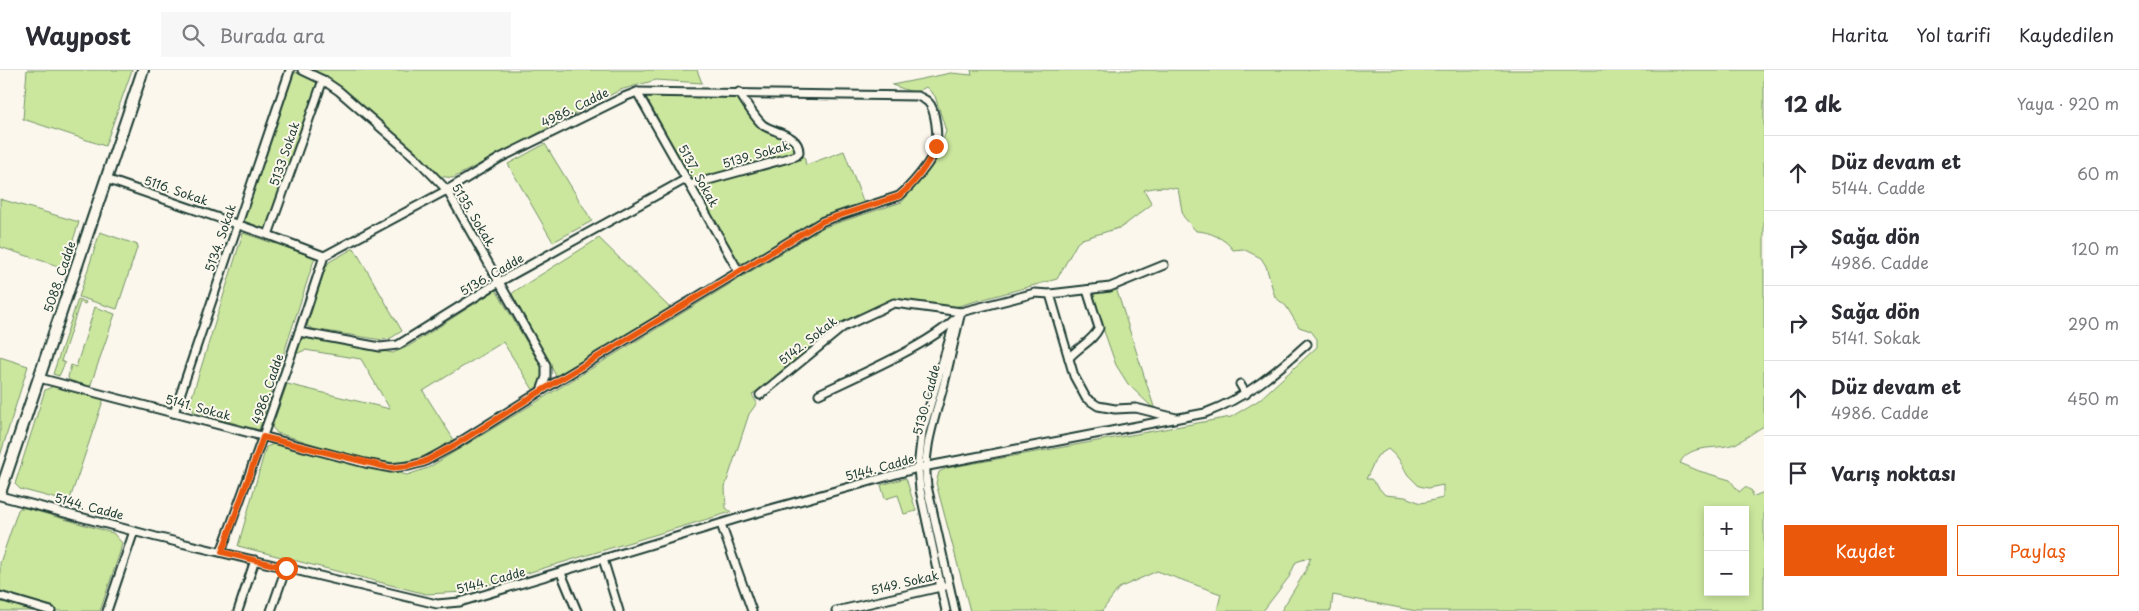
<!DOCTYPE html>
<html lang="tr">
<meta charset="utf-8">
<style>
body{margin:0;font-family:"Playpen Sans",sans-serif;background:#f7f7f7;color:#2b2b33}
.controls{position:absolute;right:15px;bottom:15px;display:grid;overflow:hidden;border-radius:0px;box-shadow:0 2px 8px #0003}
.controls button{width:45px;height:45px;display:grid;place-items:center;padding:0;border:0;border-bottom:1px solid #e1e1e2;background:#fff;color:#2b2b33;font:25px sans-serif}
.stop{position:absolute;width:15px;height:15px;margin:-11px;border:4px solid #ea580c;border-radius:50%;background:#fff}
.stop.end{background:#ea580c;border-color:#fff;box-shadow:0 1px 5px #0008}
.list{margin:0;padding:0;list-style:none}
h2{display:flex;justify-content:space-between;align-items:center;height:65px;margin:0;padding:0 20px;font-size:21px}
h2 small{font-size:16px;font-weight:400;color:#7c7c81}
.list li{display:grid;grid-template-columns:32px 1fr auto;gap:15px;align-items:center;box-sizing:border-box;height:75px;padding:0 20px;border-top:1px solid #e1e1e2}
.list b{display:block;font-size:19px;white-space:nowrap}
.list p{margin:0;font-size:16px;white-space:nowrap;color:#7c7c81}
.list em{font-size:16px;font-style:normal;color:#7c7c81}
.actions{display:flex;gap:10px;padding:15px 20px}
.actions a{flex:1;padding:11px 0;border:1px solid #ea580c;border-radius:0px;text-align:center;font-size:18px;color:#ea580c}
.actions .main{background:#ea580c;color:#fff}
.icon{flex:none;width:28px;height:28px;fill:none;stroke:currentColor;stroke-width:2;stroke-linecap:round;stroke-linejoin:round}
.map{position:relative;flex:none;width:1764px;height:541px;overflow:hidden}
header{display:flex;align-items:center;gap:30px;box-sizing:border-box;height:70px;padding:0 25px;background:#fff;border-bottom:1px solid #e1e1e2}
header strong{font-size:24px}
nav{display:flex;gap:28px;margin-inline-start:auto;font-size:18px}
.search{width:350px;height:45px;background:#f7f7f7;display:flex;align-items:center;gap:12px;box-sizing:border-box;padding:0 18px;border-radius:0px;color:#7c7c81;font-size:19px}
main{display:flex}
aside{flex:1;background:#fff}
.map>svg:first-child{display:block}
.green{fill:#cbe79e;stroke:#759269;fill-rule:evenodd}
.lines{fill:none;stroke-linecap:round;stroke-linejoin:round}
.street-casing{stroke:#1f3d34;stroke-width:11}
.secondary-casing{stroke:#1f3d34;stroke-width:14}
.street{stroke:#fbf7ec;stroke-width:7}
.secondary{stroke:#fbf7ec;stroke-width:10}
.route{stroke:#ea580c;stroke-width:6}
.labels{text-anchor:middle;stroke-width:4;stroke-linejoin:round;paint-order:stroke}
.street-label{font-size:12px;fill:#1f3d34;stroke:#fbf7ec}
</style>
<header>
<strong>Waypost</strong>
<div class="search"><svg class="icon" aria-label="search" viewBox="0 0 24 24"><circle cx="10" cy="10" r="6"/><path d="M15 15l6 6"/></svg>Burada ara</div>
<nav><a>Harita</a><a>Yol tarifi</a><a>Kaydedilen</a></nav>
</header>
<main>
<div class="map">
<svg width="1764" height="541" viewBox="0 0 1764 541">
<rect width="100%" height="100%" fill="#fbf7ec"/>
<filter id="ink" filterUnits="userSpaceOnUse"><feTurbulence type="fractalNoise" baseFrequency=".02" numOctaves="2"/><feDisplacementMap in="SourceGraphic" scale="10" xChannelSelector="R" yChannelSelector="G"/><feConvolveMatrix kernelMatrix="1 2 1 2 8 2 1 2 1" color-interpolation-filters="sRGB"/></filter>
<g filter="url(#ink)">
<!-- green -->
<g class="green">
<polygon points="27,0 132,0 105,76 23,49"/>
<polygon points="313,0 697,0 702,13 656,10 620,20 453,108 439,106 326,8"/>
<path d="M 971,0 L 1764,0 L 1764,356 C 1755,361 1746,368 1737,373 C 1720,381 1690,372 1680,393 L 1699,401 L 1730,410 L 1739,422 L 1745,417 L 1752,421 L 1752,427 L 1764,422 L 1764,541 L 1416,541 L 1333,525 L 1331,541 L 1281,541 L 1305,502 L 1311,487 L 1296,492 L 1289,507 L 1263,541 L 1217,541 L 1221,524 L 1157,501 L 1119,518 L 1102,541 L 970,541 L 936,413 L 939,402 L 947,398 L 1231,347 L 1259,330 L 1317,277 L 1317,269 L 1311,261 L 1299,257 L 1286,236 L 1275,227 L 1266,196 L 1261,188 L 1243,179 L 1233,180 C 1226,169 1209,161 1196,161 L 1183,146 L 1178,119 C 1166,116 1156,117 1144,120 L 1152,134 L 1122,157 L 1082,169 L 1077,173 L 1057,209 L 951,238 L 891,230 L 841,254 L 752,325 L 757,333 L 749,344 L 725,417 L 726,438 L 731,442 L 464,522 L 426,524 L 238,476 L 266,377 L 274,374 L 407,405 L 428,398 L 822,158 L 902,132 L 938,87 L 946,61 L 935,26 L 926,17 L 915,23 L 892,15 L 951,3 L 972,5 ZM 1388,379 L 1398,388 L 1408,405 L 1419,416 L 1428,418 L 1443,415 L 1443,428 L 1421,433 L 1405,427 L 1385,425 L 1371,409 L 1366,409 L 1377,386 ZM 1708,440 L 1745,440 L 1745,522 L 1708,522 Z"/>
<polygon points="294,2 319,11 267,160 242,151"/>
<polygon points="645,25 737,25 757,53 778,64 796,78 794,83 692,110"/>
<polygon points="545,74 592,151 553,172 508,94"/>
<polygon points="844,81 864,134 815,151 746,194 738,192 696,118 804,86 806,95"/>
<polygon points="0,129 79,152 64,198 0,177"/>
<polygon points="100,162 138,175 117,239 79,227"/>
<polygon points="243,163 315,187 259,360 194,342 190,333"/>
<polygon points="599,168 671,239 556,306 512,224 515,221"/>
<polygon points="354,178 402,261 391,268 382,270 313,259 307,256 324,201 329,192"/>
<polygon points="1116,218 1155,340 1128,314 1116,295 1091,224"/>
<path d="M 496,220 L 543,300 L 541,310 L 534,321 L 503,272 L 423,321 L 454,370 C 437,380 419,391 400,392 C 367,395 310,372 277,363 L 272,357 L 287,314 L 390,339 L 361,289 L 305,280 L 296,284 L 301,268 L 305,267 L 393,283 L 409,276 Z"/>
<polygon points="78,229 86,232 85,234 80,232 61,291 65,293 59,306 53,304"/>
<polygon points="95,237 115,244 90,317 69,310 68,307 71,295 76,297"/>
<polygon points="0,287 28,296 0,386"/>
<polygon points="56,315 104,328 69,432 20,419 15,414 45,320"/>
<polygon points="906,408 916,441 904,444 898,425 885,429 881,415"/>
<polygon points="20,438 26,438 113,463 122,473 120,482 100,541 0,541 0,493 18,440"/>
</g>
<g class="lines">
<!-- street casing -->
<g class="street-casing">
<g id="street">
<polyline points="302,0 323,10 339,21 416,88 447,120 546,295 546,307 541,321"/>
<polyline points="637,22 739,202"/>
<polyline points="106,109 268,165 324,186"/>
<path d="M 690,115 L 796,86 L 799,83 C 800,64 774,63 763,55 C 754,47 746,33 739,22"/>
<polyline points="268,165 323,10"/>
<polyline points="1050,224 1074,306 1086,328 1098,336 1115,339 1136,338 1176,348"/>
<polyline points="299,262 380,277 398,275 499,212 686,109"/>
<path d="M 1069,288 C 1078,277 1093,271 1099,258 L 1087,220"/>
<path d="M 39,308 L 365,393 L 391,398 L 409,396 L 424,392 L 455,375 L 541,321 L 823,151 L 899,126 C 910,117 933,91 936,77 C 938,66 936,39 928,32 C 925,29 921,28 918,26 L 637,22 L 624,27 L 500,88 L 447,120 L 324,186 C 292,286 257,384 221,482"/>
<polyline points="1240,314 1246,324"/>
<path d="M 819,324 C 854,307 940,271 961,242 L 1035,223 L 1050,224 L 1110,217 L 1164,195"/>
<path d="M 760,325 L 843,257 L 894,233 L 961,242 C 955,266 950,290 944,314 C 935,348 922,380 927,416 L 955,541"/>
<polyline points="174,343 290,0"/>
<path d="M 0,426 L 156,467 L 437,534 L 460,532 L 749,445 L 918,398 L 1205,343 C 1246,328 1276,302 1307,274"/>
<polyline points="721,454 752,541"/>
<polyline points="603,489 619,541"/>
<polyline points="561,503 577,541"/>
<polyline points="0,526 51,541"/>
<polyline points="107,541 134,461"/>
<polyline points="238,541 255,490"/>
<polyline points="271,541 286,498"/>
<polyline points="836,541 945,516"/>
<polyline points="946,541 920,420 918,398 922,362 954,254"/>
</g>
</g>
<!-- secondary casing -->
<g class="secondary-casing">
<polyline id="secondary" points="0,423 143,0"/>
</g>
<!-- street -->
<use href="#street" class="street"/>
<!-- secondary -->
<use href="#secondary" class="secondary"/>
</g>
</g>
<g class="lines" filter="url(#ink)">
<!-- route -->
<path class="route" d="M 286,498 L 222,482 L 263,367 L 390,398 L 409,396 L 424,392 L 455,375 L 541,321 L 823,151 L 899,126 C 914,114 929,94 936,76"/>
</g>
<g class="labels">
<!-- street labels -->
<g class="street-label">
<text transform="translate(575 38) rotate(-26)" y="4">4986. Cadde</text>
<text transform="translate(285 84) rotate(-71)" y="4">5133 Sokak</text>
<text transform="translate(756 85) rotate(-16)" y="4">5139. Sokak</text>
<text transform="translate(698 106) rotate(61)" y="4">5137. Sokak</text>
<text transform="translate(176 121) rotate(19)" y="4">5116. Sokak</text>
<text transform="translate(473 145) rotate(59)" y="4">5135. Sokak</text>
<text transform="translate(221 168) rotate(-71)" y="4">5134. Sokak</text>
<text transform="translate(492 205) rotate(-30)" y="4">5136. Cadde</text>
<text transform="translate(60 207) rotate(-71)" y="4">5088. Cadde</text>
<text transform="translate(808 271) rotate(-38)" y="4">5142. Sokak</text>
<text transform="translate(268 319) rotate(-71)" y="4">4986. Cadde</text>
<text transform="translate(927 330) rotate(-75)" y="4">5130. Cadde</text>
<text transform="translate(198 338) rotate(15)" y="4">5141. Sokak</text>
<text transform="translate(880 398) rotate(-15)" y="4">5144. Cadde</text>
<text transform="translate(89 437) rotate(15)" y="4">5144. Cadde</text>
<text transform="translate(491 511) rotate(-15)" y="4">5144. Cadde</text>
<text transform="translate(905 513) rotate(-13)" y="4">5149. Sokak</text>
</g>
</g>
</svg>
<div class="controls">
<button>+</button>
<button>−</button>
</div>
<div class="stop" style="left:286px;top:498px"></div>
<div class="stop end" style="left:936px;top:76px"></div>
</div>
<aside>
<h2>12 dk<small>Yaya · 920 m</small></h2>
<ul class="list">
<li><svg class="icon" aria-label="ahead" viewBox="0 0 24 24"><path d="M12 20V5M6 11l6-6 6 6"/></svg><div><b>Düz devam et</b><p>5144. Cadde</p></div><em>60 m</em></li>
<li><svg class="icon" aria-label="right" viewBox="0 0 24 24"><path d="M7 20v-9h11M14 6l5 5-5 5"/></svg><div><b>Sağa dön</b><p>4986. Cadde</p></div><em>120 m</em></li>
<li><svg class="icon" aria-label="right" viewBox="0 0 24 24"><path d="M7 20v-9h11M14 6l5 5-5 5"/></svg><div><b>Sağa dön</b><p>5141. Sokak</p></div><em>290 m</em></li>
<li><svg class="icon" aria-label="ahead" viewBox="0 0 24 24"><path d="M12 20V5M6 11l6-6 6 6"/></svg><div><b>Düz devam et</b><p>4986. Cadde</p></div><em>450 m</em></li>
<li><svg class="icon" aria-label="arrive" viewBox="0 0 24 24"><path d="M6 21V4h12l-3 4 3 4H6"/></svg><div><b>Varış noktası</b></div></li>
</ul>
<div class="actions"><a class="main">Kaydet</a><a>Paylaş</a></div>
</aside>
</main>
